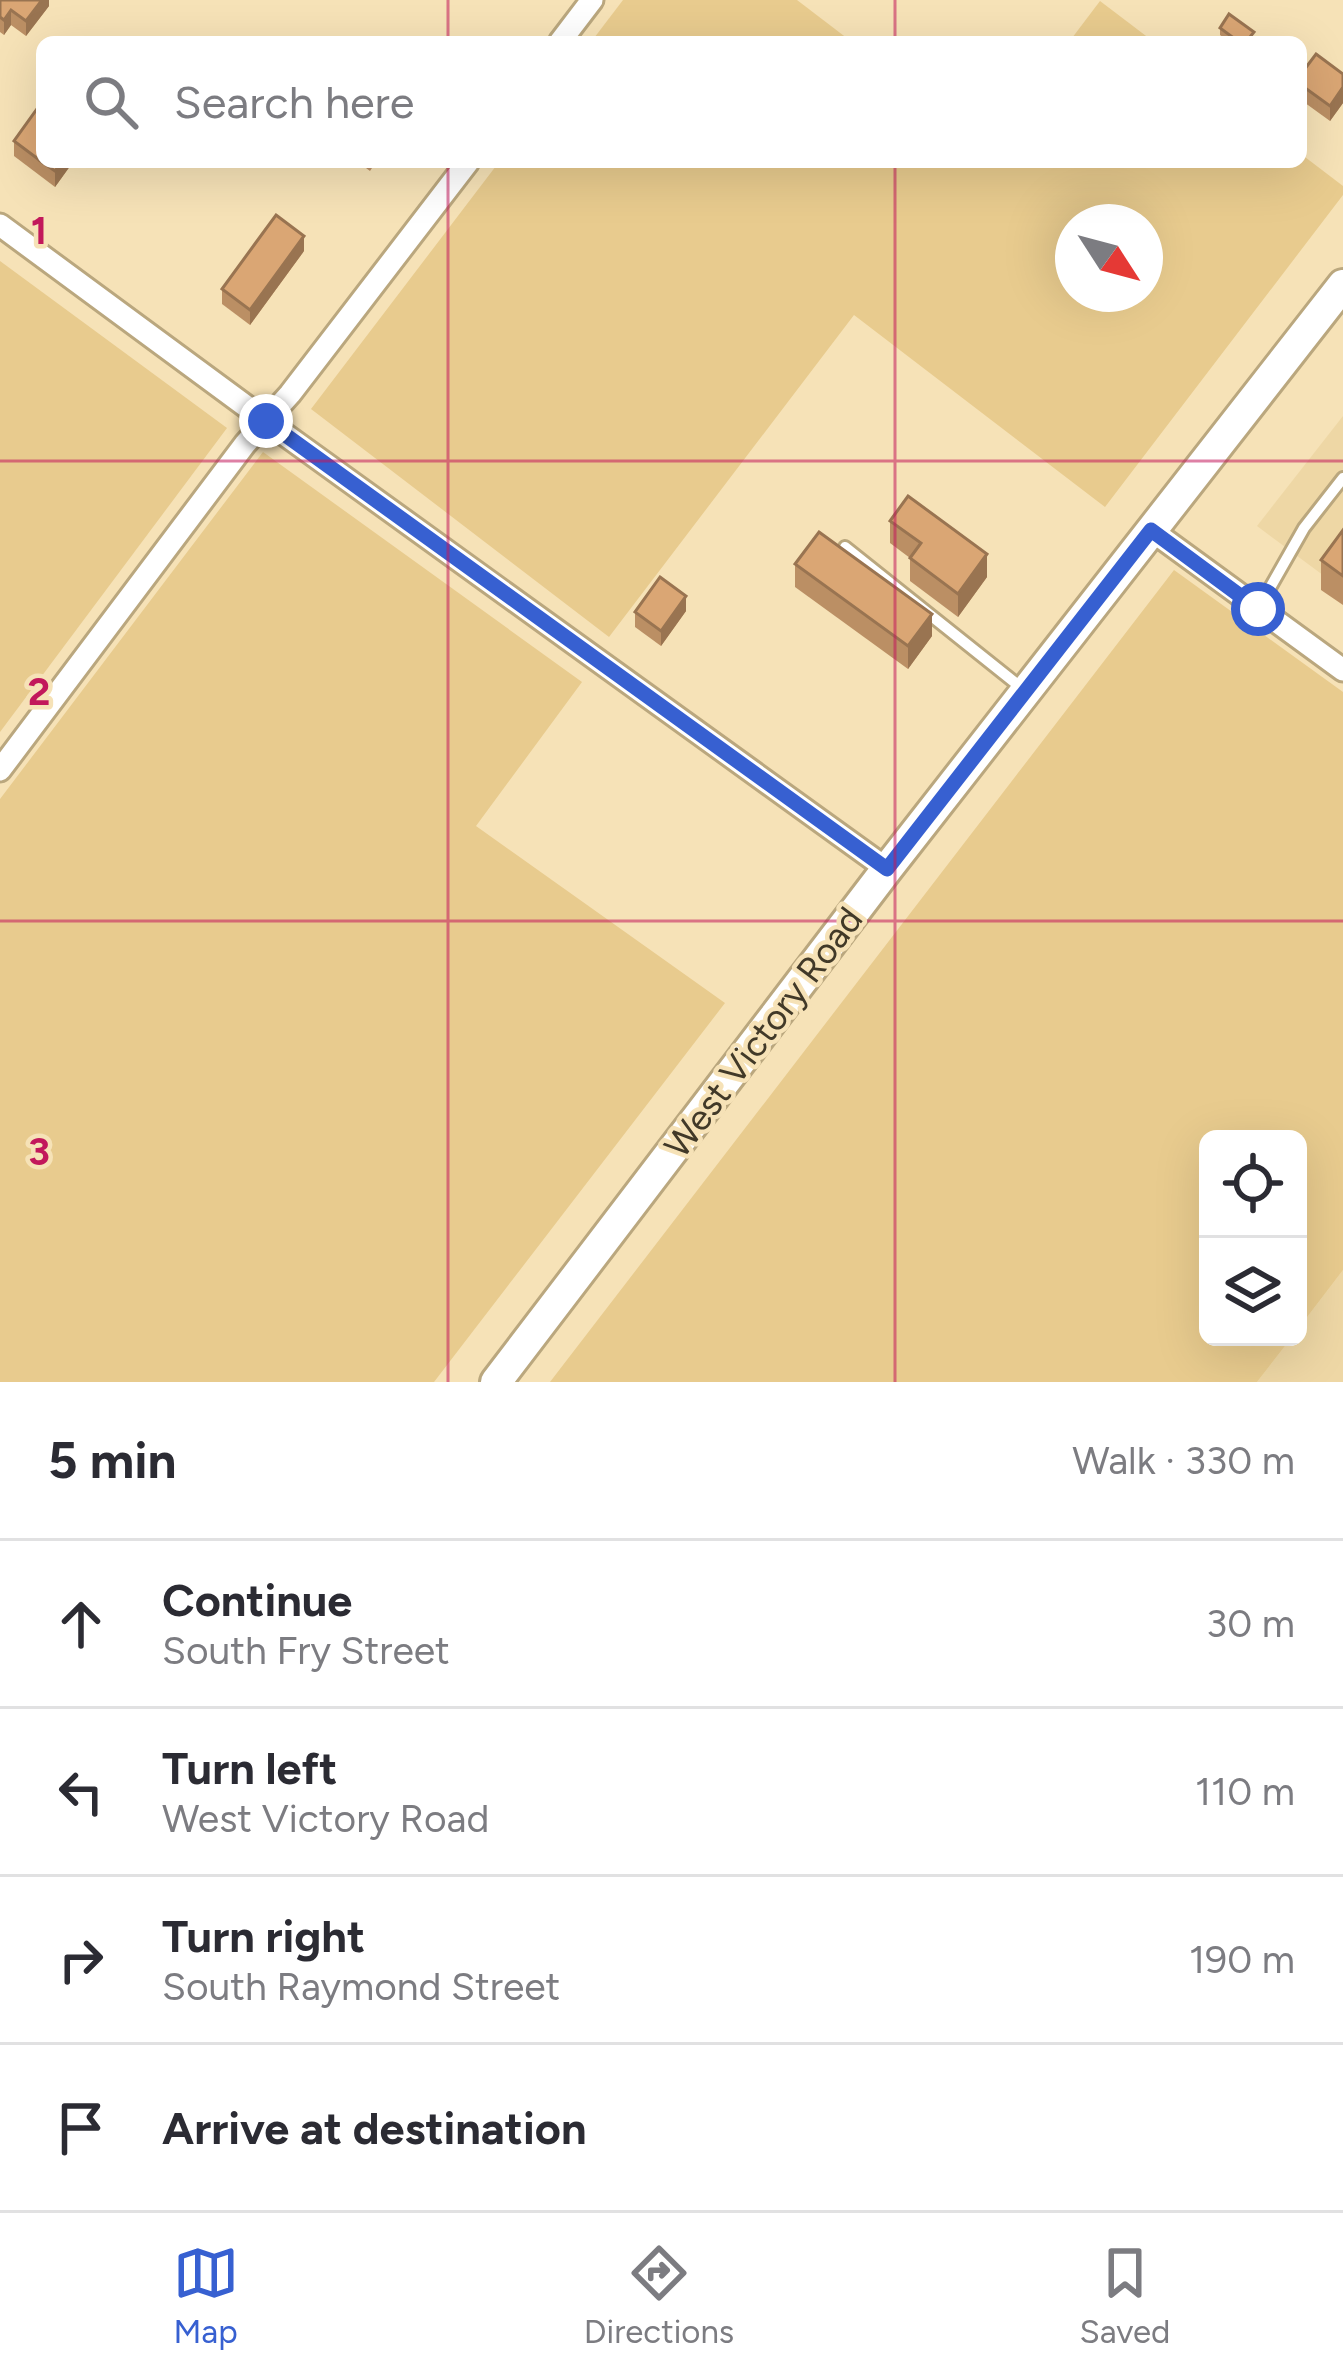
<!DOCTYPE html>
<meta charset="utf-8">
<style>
body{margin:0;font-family:Figtree,sans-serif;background:#f2f2f3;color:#2b2b33}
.controls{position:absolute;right:36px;bottom:36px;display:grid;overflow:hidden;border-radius:18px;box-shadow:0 12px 48px #0002}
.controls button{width:108px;height:108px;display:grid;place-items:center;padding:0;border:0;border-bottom:3px solid #e1e1e2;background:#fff;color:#2b2b33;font:60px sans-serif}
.compass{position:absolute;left:1055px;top:204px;width:108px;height:108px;border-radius:50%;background:#fff;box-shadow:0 12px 48px #0002;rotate:126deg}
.stop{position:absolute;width:36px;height:36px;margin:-27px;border:9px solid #3760d1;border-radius:50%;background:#fff}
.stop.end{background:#3760d1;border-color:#fff;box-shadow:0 3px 12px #0008}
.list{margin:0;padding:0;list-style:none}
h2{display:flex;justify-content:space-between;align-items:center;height:156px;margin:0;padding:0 48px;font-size:51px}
h2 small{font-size:39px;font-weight:400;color:#7c7c81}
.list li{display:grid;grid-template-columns:78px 1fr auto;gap:36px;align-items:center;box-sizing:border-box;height:168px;padding:0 48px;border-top:3px solid #e1e1e2}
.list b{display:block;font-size:45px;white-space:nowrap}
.list p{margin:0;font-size:39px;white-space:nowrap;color:#7c7c81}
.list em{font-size:39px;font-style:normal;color:#7c7c81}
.icon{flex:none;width:66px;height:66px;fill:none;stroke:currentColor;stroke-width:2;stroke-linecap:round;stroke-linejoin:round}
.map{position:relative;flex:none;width:1343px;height:1382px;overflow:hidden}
.search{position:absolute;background:#fff;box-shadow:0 12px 48px #0002;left:36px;right:36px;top:36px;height:132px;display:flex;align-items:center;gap:30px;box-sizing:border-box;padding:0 42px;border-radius:18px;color:#7c7c81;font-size:45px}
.sheet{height:828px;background:#fff}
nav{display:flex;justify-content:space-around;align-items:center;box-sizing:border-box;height:168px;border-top:3px solid #e1e1e2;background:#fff;font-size:33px;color:#7c7c81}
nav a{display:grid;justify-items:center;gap:6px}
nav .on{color:#3760d1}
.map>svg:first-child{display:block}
.built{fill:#eed7a5}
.green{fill:#e8cb8e;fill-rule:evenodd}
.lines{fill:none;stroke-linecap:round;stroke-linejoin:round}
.lane-casing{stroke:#baa77e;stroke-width:16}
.street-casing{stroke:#baa77e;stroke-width:27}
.secondary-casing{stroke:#baa77e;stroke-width:36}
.lane{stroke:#fff;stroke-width:10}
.street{stroke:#fff;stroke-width:21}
.secondary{stroke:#fff;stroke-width:30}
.wall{fill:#bb8f64}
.shaded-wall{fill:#997451}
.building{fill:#daa674;stroke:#997451;stroke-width:3}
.route{stroke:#3760d1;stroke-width:15}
.grid{fill:none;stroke:#c2185b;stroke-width:3;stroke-opacity:0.55}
.labels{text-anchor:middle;stroke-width:9;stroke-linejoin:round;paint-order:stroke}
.street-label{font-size:36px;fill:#413928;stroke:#f6e2b7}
.grid-label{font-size:39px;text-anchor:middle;font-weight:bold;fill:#c2185b;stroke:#f6e2b7;stroke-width:9;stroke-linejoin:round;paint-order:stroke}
</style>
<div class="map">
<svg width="1343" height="1382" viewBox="0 0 1343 1382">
<rect width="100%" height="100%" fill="#f6e2b7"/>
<!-- built -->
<g class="built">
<polygon points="1343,416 1343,590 1257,526"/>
<polygon points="1343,1270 1343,1382 1257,1382 1292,1337 1298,1337 1298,1329"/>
</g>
<!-- green -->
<g class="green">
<polygon points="623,0 797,0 852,42 591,42"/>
<polygon points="1100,1 1154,42 1069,42"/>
<path d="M 1301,154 L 1343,186 L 1343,195 L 1105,507 L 854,315 L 609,637 L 311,409 L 499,162 L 1301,162 ZM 1073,222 L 1145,222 L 1145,294 L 1073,294 Z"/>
<polygon points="0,261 227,428 0,732"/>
<polygon points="263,452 582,682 476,826 725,1003 434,1382 0,1382 0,799"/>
<polygon points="1174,570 1343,692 1343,1270 1298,1329 1298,1139 1208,1139 1208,1337 1292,1337 1257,1382 550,1382"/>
</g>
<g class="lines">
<!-- lane casing -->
<g class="lane-casing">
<g id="lane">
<polyline points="845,547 1023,689"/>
<polyline points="1258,609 1304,528 1343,478"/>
</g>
</g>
<!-- street casing -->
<g class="street-casing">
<g id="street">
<polyline points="560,42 592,0"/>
<polyline points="0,225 266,421 887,869"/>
<polyline points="1151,530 1343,670"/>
<polyline points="0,770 245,444 290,394 468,162"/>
</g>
</g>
<!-- secondary casing -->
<g class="secondary-casing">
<polyline id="secondary" points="496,1382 887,869 1343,285"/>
</g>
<!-- lane -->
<use href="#lane" class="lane"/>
<!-- street -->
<use href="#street" class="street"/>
<!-- secondary -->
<use href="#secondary" class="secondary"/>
</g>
<!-- wall -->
<g class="wall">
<polygon points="0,0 49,0 49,6 26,36 11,25 4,35 0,32"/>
<polygon points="1220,28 1254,40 1252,42 1229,42 1220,35"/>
<polygon points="1301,74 1343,74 1343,103 1330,121 1301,100"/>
<polygon points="14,141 73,162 55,187 14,156"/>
<polygon points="358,162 376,162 370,171"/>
<polygon points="304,251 250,325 222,304 222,289"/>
<polygon points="890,521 987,577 958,617 910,581 910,558 890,543"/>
<polygon points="1343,530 1343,605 1321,590 1321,560"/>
<polygon points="795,564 932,636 908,669 795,587"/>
<polygon points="686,611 661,646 635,627 635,612"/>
</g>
<!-- shaded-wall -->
<g class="shaded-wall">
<polygon points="42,0 49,0 49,6 26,36 26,21"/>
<polygon points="11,10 11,25 4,35 4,20"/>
<polygon points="1343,87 1343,103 1330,121 1330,106"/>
<polygon points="62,162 73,162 55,187 55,171"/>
<polygon points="304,236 304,251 250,325 250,310"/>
<polygon points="987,554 987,577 958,617 958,594"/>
<polygon points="686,596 686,611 661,646 661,631"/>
<polygon points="932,614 932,636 908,669 908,646"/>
</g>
<!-- building -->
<g class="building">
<polygon points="0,0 42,0 26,21 11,10 4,20 0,17"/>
<polygon points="1229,14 1254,32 1246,42 1239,42 1220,28"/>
<polygon points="1316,54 1343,74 1343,87 1330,106 1301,85 1301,74"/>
<polygon points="42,102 42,162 14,141"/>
<polygon points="42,162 62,162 55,171"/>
<polygon points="276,215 304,236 250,310 222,289"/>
<polygon points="908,496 987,554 958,594 910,558 921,543 890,521"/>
<polygon points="1343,530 1343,576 1321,560"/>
<polygon points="819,532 932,614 908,646 795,564"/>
<polygon points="660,577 686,596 661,631 635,612"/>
</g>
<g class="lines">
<!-- route -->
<polyline class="route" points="266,421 887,869 1151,530 1258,609"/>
</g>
<!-- grid -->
<path class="grid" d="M 448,0 L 448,42M 895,0 L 895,42M 448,162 L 448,1382M 895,162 L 895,1382M 0,461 L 1343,461M 0,921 L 1343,921"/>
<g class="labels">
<!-- street labels -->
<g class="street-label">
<text transform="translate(763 1032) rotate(-53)" y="13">West Victory Road</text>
</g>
</g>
<g class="grid-label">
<text x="39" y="244">1</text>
<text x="39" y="705">2</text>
<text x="39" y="1165">3</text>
</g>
</svg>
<div class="controls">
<button><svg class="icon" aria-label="locate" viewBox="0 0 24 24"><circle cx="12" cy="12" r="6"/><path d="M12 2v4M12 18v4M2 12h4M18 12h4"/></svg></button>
<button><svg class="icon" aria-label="layers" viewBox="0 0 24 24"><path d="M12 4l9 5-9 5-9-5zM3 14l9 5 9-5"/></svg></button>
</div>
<svg class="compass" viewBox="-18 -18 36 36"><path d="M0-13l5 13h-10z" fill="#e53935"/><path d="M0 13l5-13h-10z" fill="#7c7c81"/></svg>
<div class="stop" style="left:1258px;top:609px"></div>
<div class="stop end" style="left:266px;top:421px"></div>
<div class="search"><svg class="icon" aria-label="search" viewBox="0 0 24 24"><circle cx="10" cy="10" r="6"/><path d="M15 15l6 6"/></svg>Search here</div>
</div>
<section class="sheet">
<h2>5 min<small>Walk · 330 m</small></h2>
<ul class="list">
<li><svg class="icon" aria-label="ahead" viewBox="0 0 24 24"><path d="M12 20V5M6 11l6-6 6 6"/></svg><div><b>Continue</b><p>South Fry Street</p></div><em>30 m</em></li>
<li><svg class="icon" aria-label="left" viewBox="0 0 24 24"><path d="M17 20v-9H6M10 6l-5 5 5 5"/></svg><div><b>Turn left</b><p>West Victory Road</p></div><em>110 m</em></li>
<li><svg class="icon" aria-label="right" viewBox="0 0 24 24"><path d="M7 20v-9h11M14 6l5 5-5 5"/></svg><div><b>Turn right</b><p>South Raymond Street</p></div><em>190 m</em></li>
<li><svg class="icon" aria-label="arrive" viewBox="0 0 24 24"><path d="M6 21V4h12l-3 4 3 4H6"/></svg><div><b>Arrive at destination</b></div></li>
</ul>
</section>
<nav>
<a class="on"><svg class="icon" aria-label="map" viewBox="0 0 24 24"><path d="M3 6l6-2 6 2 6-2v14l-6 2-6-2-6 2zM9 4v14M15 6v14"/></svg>Map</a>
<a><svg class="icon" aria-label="directions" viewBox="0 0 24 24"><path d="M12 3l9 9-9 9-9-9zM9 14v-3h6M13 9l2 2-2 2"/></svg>Directions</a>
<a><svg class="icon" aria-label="saved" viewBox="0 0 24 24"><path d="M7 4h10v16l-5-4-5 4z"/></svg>Saved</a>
</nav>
